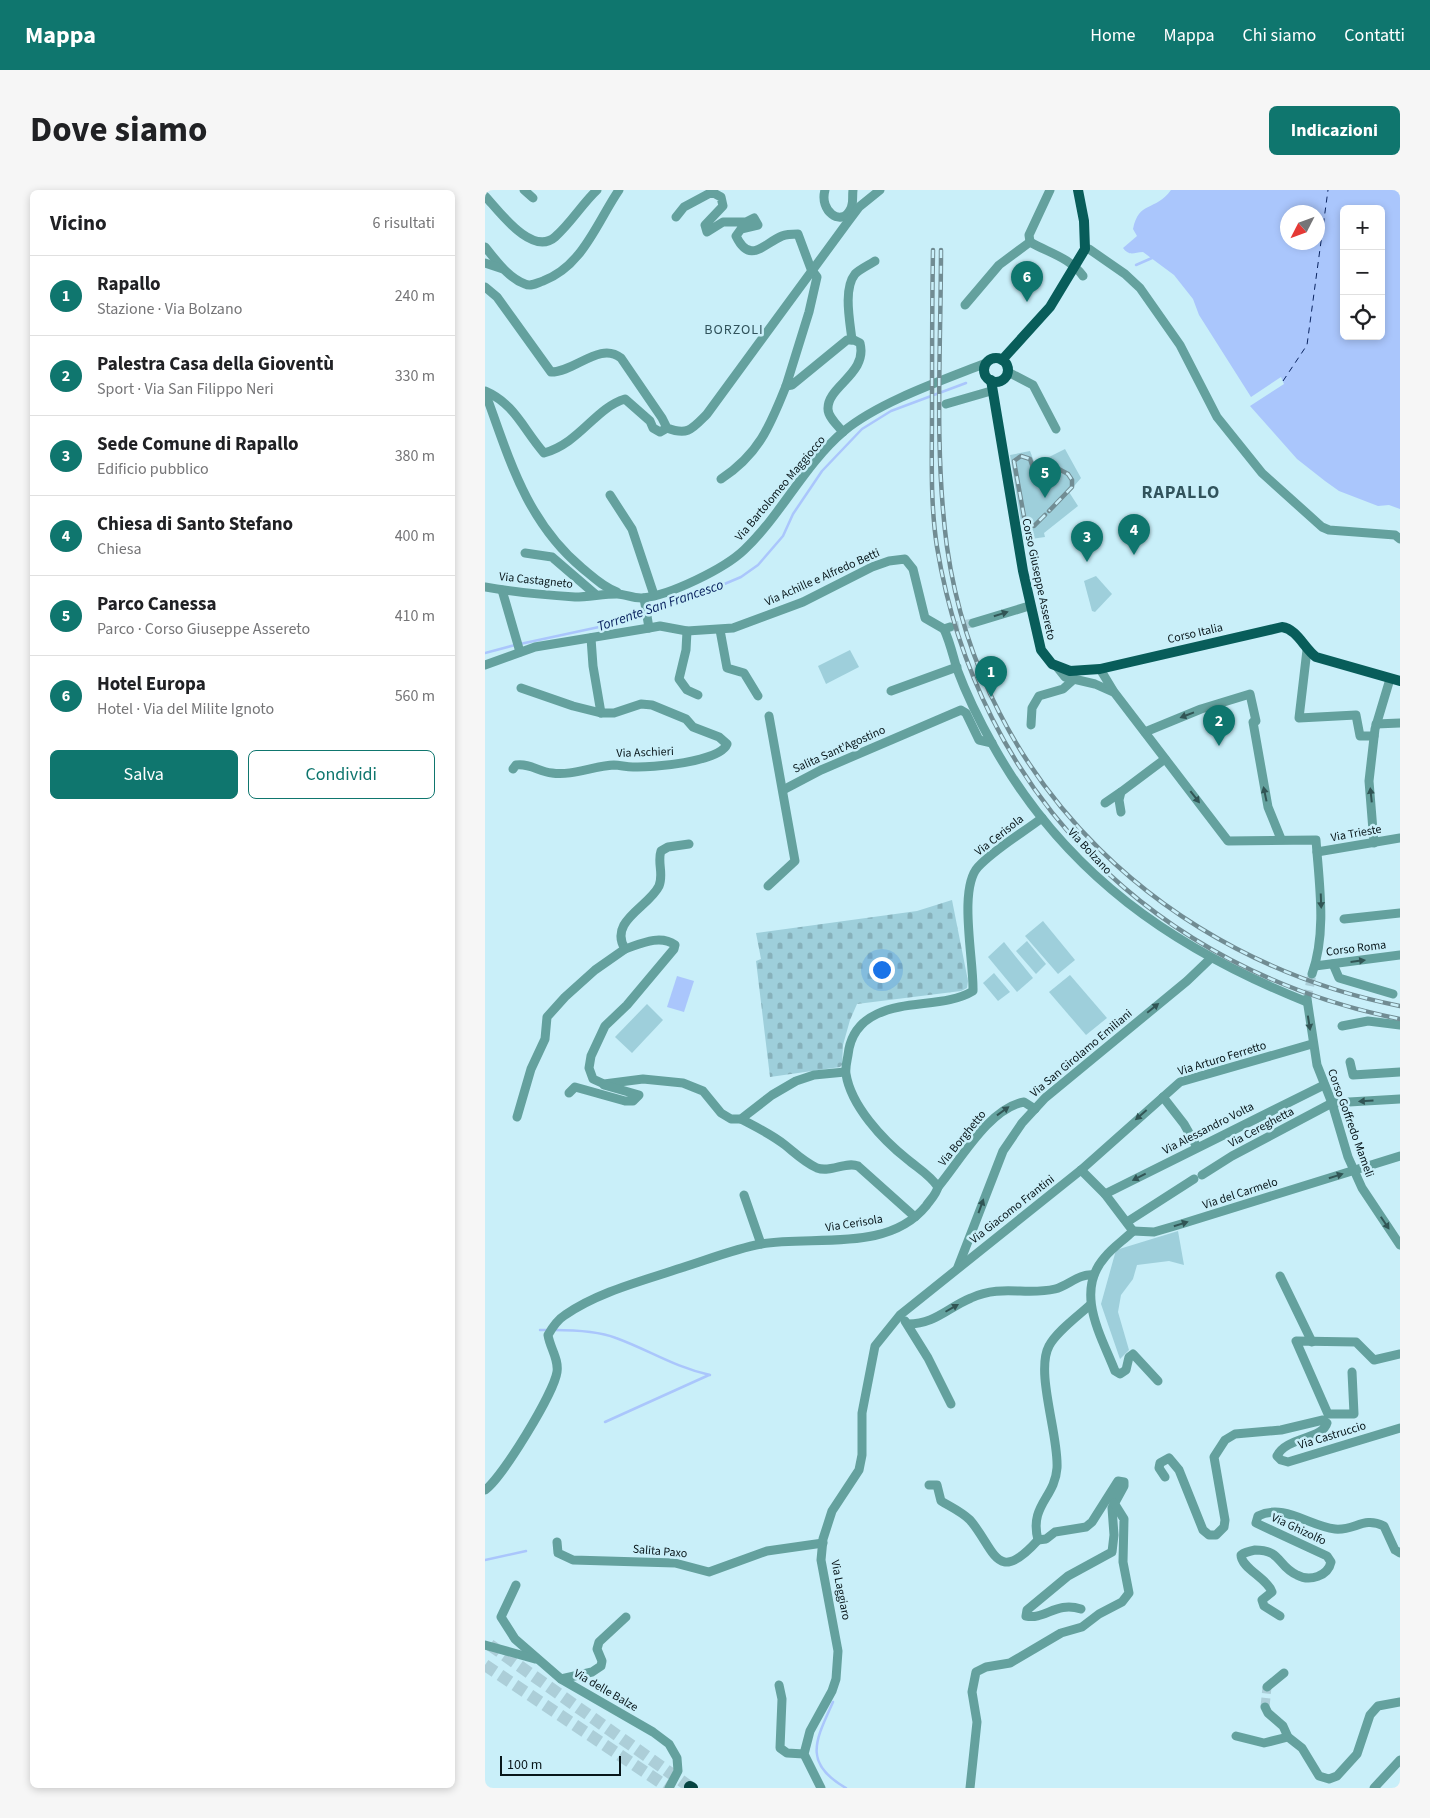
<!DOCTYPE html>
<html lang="it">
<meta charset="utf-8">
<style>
body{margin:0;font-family:"Source Sans 3",sans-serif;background:#f6f6f6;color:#202124}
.controls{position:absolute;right:15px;top:15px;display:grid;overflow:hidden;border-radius:8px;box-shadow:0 2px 8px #0003}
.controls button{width:45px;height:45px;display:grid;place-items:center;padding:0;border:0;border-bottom:1px solid #e0e0e0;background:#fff;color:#202124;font:25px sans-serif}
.compass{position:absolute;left:795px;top:15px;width:45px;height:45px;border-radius:50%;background:#fff;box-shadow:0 2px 8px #0003;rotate:228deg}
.scale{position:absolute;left:15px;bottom:12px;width:121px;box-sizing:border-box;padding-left:5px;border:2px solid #08161a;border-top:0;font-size:14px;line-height:18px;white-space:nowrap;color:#08161a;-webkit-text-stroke:4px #c9eff9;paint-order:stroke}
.you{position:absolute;left:396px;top:779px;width:18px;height:18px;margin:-12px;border:4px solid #fff;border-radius:50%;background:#1a73e8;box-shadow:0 0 0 8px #1a73e833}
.badge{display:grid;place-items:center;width:32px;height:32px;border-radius:50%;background:#0f766e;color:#fff;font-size:16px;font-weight:700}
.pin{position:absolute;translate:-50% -41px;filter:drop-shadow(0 1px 2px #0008)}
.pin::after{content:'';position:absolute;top:26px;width:18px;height:15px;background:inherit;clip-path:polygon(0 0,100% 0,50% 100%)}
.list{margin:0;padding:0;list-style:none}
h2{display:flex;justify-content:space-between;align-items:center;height:65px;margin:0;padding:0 20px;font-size:21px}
h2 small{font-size:16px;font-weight:400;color:#757577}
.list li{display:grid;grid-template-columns:32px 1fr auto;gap:15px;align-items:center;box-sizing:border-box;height:80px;padding:0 20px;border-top:1px solid #e0e0e0}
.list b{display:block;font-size:19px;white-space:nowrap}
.list p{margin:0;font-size:16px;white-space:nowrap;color:#757577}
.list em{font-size:16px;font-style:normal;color:#757577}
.actions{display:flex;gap:10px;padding:15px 20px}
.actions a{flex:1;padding:11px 0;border:1px solid #0f766e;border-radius:8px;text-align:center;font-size:18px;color:#0f766e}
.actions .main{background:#0f766e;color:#fff}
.icon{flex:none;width:28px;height:28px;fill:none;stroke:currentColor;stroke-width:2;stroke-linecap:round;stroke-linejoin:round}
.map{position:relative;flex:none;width:915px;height:1598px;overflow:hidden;border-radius:8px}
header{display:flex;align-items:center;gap:30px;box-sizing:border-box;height:70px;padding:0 25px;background:#0f766e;color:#fff}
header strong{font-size:24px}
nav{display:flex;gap:28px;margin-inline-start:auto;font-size:18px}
.intro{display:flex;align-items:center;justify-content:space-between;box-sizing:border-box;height:120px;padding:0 30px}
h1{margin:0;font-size:35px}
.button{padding:12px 22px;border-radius:8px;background:#0f766e;color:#fff;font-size:18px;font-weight:700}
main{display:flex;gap:30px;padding:0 30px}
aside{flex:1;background:#fff;border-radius:8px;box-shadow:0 2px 8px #0003}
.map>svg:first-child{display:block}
.green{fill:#9ecfdb}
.cemetery{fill:url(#cemetery-stones)}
.water{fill:#aac6fc;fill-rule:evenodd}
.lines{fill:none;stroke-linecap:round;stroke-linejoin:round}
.stream{stroke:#aac6fc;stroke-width:2.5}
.ferry{stroke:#0a2460;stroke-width:1;stroke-dasharray:6 5;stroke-linecap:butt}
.minor-tunnel{stroke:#acced8;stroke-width:9;stroke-dasharray:9 4.5;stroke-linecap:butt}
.highway-tunnel{stroke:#acced8;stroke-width:12;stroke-dasharray:12 6;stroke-linecap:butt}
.minor{stroke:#64a19e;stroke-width:9}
.major{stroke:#085d5a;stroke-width:10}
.highway{stroke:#064341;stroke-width:12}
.rail-casing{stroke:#718c93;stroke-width:4.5}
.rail{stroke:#c9eff9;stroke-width:2.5;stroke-dasharray:8;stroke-linecap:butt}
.oneway{fill:#315555}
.labels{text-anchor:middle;stroke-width:5;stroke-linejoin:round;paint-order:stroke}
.street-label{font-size:12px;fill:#08161a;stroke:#c9eff9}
.neighbourhood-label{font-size:14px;letter-spacing:1px;fill:#31535c;stroke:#c9eff9}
.water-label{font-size:14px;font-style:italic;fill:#0a2460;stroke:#c9eff9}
.district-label{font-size:18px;font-weight:bold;letter-spacing:1px;fill:#31535c;stroke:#c9eff9}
</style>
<header>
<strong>Mappa</strong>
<nav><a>Home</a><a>Mappa</a><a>Chi siamo</a><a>Contatti</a></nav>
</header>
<div class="intro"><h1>Dove siamo</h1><a class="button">Indicazioni</a></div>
<main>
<aside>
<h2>Vicino<small>6 risultati</small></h2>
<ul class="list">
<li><span class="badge">1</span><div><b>Rapallo</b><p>Stazione · Via Bolzano</p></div><em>240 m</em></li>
<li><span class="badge">2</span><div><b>Palestra Casa della Gioventù</b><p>Sport · Via San Filippo Neri</p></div><em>330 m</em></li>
<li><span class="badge">3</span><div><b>Sede Comune di Rapallo</b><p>Edificio pubblico</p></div><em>380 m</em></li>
<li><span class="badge">4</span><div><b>Chiesa di Santo Stefano</b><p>Chiesa</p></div><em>400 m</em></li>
<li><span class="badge">5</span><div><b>Parco Canessa</b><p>Parco · Corso Giuseppe Assereto</p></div><em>410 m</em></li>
<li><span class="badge">6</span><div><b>Hotel Europa</b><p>Hotel · Via del Milite Ignoto</p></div><em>560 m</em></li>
</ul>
<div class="actions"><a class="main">Salva</a><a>Condividi</a></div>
</aside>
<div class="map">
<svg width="915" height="1598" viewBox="0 0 915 1598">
<defs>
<pattern id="cemetery-stones" width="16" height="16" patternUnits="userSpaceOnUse" patternTransform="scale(1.25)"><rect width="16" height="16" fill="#9ecfdb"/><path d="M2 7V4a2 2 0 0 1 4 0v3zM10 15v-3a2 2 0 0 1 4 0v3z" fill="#87b1bb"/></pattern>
</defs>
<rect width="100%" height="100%" fill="#c9eff9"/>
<!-- green -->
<g class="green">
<polygon points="580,259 596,288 584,302 593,316 559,343 560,347 539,350 525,265 545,261 550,274"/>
<polygon points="611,386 627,404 610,422 607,421 599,391"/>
<polygon points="365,460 374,477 341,494 333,476"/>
<polygon points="558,731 590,770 573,784 540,746"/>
<polygon points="542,751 561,774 551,784 531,761"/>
<polygon points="519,752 548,788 532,802 503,767"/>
<polygon points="509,783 525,802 513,811 498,793"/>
<polygon points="585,785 622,828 601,845 564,802"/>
<polygon points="162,814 178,830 147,863 130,847"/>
<polygon points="693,1041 699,1075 684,1071 652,1075 648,1089 636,1105 633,1122 644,1160 635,1169 616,1114 631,1060"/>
</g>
<!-- cemetery -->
<polygon class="cemetery" points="467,710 483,791 482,798 476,801 372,814 365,830 358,855 357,875 355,877 285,887 271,771 276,769 271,743 432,721"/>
<!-- water -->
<g class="water">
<path d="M 686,0 L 915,0 L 915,319 L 904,315 L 893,316 L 854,301 L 840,291 L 812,269 L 765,216 L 799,194 L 796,187 L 766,207 L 714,125 L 708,109 L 689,85 L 658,62 C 649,62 645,67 638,58 L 652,46 L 648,39 C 654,10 670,22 686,0 ZM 859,19 L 896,19 L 896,146 L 859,146 ZM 802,22 L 832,22 L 832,52 L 802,52 Z"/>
<polygon points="192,786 209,791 199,822 182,817"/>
</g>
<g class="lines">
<!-- stream -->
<g class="stream">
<polyline points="651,75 667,68"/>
<polyline points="163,422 218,403 256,387 273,375 298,346 308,324 337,281 377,239 406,221 481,193"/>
<polyline points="35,454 114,437 158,423"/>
<polyline points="0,463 30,455"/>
<polyline points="55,1140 64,1140"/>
<path d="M 69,1140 C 88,1140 113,1141 131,1148 C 164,1160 189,1177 225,1185"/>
<polyline points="120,1232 224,1185"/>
<polyline points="0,1370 41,1361"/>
<path d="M 348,1512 C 331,1550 317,1573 361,1598"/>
</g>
<!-- ferry -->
<polyline class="ferry" points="798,191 822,155 843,0"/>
<!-- minor-tunnel -->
<g class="minor-tunnel">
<polyline points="465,437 488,433"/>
<polyline points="822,809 827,784"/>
<polyline points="780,1517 782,1497"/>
</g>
<!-- highway-tunnel -->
<g class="highway-tunnel">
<polyline points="5,1455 205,1597"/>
<polyline points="0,1475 184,1598"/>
</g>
<!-- minor -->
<g class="minor">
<polyline points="39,0 48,8"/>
<path d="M 340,0 C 334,21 356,37 365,20 C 369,14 367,7 368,0"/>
<path d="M 0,6 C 14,21 47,67 70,47 C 86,33 97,14 112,0"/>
<path d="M 191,27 L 199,17 L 227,2 L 236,7 L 238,16 L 220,35 L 222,42 L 238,32 L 261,32 L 269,28 L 273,35 L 256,39 L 251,46 C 265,75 278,54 297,46 C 302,44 308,44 313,44 L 326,79 L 332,87 L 324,122 L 301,196 L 307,195 L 362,150 L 369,150 L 375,153 C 383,184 342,196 343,219 C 343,227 353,236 358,242"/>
<path d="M 545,52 C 564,63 584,67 598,86"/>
<polyline points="545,52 544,45 565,0"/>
<path d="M 0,57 C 11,70 23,88 40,94 C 46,97 52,93 58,91 C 98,76 112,32 134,0"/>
<polyline points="604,59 640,84 655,98 695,155 732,227 777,283 837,337 844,340 910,345 915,349"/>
<polyline points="0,73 18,79"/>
<path d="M 0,97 L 12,107 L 66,182 C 90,182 115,151 136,168 L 177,228 L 182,238 C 203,246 207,239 222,224 L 362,33 L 374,17 L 395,0"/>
<polyline points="480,115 514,75 545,52"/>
<path d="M 367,150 C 365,132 358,99 370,84 C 375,79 384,75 390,71"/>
<polyline points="523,182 548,195 571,239"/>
<path d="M 0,201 C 30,214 38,239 59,263 C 95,253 110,218 140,209 L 165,231 L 168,238 L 175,242 L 182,238"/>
<path d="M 0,202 C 24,268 41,331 97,378 C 108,387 118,397 132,402"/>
<polyline points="461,214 506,201"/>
<path d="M 236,289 C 274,264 285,236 301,196"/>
<polyline points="125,305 147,339 169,405"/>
<polyline points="40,363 67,367 110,404"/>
<path d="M 0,397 C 29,402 60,405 90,407 C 104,407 118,404 132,404 C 140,404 149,409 158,408 C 185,405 239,379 259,360 C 297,324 319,275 359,241 C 394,212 458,190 501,173"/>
<polyline points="17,400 35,462"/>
<polyline points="159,408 164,438"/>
<polyline points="488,433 544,416"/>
<path d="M 459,439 C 465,452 468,466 472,479 C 482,506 495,532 509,557 C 581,685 689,759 822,812"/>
<polyline points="235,440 242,478 259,483 273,506"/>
<polyline points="202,441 201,460 194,489 202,500 213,505"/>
<polyline points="106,448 108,476 116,523"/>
<polyline points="822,460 814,528 871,525 875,546 889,546"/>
<polyline points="0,475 50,457 164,438 175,436 202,441 248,438 318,412 387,377 404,371 420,369 428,379 440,428 459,439 465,437"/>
<polyline points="572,477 580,487 610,494 628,502"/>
<path d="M 615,479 L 629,502 L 743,651 L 831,650 C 834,693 842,742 827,784"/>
<polyline points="406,501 472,477"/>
<polyline points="768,532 783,617 796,649"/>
<polyline points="891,534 915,533"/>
<polyline points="546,535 547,518 554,506 578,499 588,490"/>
<polyline points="660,542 716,519 765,504 771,531"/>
<path d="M 28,579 L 31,575 C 45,573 54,582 67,583 C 87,586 108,576 129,575 C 135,575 141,577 148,577 C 166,578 235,572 242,554 L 234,547 L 208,537 L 201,529 L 167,515 L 156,514 L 129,523 L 116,523 L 88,516 L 36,498"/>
<polyline points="298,600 336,580 476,520 481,523 494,550 507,553"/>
<polyline points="620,613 636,602"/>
<polyline points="636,622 634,610 636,602 680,569"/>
<polyline points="889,653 884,591 890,539 905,489"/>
<path d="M 204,654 L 183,657 L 176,661 C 172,672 179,684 174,696 C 164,717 123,731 140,759 C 155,754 175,744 190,755 L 189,759 L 142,815 L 120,836 L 106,866 L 104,878 L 108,889 L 119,894 L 158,889 L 198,893 L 218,901 L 236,923 L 246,929 L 256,929 L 287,905 L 311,891 L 329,885 L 360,882"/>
<polyline points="832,662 915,648"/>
<polyline points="283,696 310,671 284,526"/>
<polyline points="859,729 915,723"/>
<polyline points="848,774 854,788 908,804"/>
<polyline points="830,776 915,765"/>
<polyline points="822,809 832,875 847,913 863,967 877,998 915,1055"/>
<polyline points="857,836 883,831 915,835"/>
<polyline points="865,872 868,885 915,882"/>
<polyline points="84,903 90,897 140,911 148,911 154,905 119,895"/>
<polyline points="678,907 699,934 712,957"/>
<polyline points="32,927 46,879 60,849 62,827 80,807 110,780 140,759"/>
<path d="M 256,929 C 271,937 286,944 300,955 C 310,963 319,972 332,978 C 346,983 361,971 373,976 L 430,1027"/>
<polyline points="596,980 620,1004 648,1041"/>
<polyline points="717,985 747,966 847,913 915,909"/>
<path d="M 453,997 C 475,971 504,918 539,912 L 550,919"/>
<polyline points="620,1004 839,895"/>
<polyline points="259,1005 276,1054"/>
<polyline points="642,1032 709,989"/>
<polyline points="648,1041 669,1042 693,1035 915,966"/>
<path d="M 648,1041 C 639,1050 628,1057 620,1067 C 589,1102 616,1145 630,1181 L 635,1184 L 641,1180 L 644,1167 L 648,1164 L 673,1191"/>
<polyline points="473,1077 518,961 537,933 560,908 702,791 725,769"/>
<polyline points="795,1086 827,1152"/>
<polyline points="420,1131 443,1168 466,1214"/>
<path d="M 423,1134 C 450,1134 462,1118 486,1108 C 517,1094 541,1106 570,1099 C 583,1096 594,1083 609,1085"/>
<polyline points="867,1182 869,1224 843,1224 811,1151 871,1152 889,1170 915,1164"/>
<path d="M 680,1287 L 674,1278 L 675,1273 L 684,1268 L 694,1280 L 718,1340 L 724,1345 L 731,1345 L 739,1337 L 740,1330 L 729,1267 L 740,1250 L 750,1244 L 796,1240 L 838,1230 L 842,1233 C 838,1249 801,1247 792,1266 L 796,1270 L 803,1272 L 915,1238"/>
<path d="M 444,1295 L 452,1295 L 456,1311 C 466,1317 477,1322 485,1330 C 510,1359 511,1397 553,1350"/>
<path d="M 0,1300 C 17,1288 69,1203 72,1182 C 74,1169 65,1158 63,1145 C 67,1138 72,1130 80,1125 C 113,1102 157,1091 196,1078 C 222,1070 249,1059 276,1054 C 328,1045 403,1063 441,1016 C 445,1010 451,1005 453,997 C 445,985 434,979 422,969 C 398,950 366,916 361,884 C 360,878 362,871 363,865 C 365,846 375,832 392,824 C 421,810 462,817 488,801 C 489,771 473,699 493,677 C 511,658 536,644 557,628"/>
<path d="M 553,1350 L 561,1349 L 570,1342 L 601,1337 L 607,1332 L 633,1291 L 639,1292 L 639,1296 L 627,1318 L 629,1345 L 627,1362 L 583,1386 L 542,1420 L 541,1426 C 560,1430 571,1411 596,1419"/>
<path d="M 553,1350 C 544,1315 570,1308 572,1278 C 574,1246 550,1182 564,1156 C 571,1142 593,1126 605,1115"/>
<polyline points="72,1352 73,1363 88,1370 190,1373 224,1382 282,1361 338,1353"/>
<polyline points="31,1395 16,1427 30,1449 76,1489 168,1542 184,1554 192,1568 193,1581 184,1598"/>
<path d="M 795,1426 L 779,1416 L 777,1410 L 787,1402 C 782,1388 756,1378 756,1365 C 760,1362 765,1361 770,1360 C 797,1360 792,1376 812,1385 C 825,1392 843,1386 846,1372 L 842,1366 L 771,1333 L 773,1326 C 799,1313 824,1336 850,1339 C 870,1341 878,1326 899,1336 L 910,1360 L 915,1363"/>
<polyline points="0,1455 50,1469"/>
<polyline points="76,1489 107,1482 116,1476 117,1471 112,1459 114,1452 141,1427"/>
<polyline points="294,1495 297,1509 295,1558 302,1563 319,1564"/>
<polyline points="782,1497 799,1483"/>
<polyline points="780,1517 783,1523 798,1536 803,1547 817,1558 834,1586 844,1589 852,1586 872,1564 885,1525 893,1516 915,1512"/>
<polyline points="751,1546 779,1553 803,1547"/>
<polyline points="336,1598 319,1564 325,1541 347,1501 351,1489 353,1461 336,1370 338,1349 347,1321 374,1280 377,1265 377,1223 390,1156 415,1125 596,980 695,892 827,854"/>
<polyline points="485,1598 492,1532 487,1502 491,1482 501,1477 525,1473 576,1443 597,1437 614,1424 637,1412 644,1403 638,1372 639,1329 629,1313"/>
<polyline points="889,1598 915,1570"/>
</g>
<!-- major -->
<g class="major">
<circle cx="511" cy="180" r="12"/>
<polyline points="517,170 565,117 600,59 599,31 593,0"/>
<path d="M 506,190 L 538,381 L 556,460 L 567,474 L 585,481 L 615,479 L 797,437 C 812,439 819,458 831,467 L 915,491"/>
</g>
<!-- highway -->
<polyline class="highway" points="205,1597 207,1598"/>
<!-- rail casing -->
<g class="rail-casing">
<g id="rail">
<path d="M 448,60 C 447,114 447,167 447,221 C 447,266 445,312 452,357 C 493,605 670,780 915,829"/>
<path d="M 456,60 C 456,157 449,260 462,357 C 496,596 683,770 915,816"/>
<polyline points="560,325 549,336 540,332 530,277 529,271 536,266 545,269 552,289 572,278 583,284 587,290 587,297 564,321"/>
</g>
</g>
<!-- rail -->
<use href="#rail" class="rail"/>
</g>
<!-- one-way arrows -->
<defs><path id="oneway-solid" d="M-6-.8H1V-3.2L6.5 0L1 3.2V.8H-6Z" transform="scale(1.25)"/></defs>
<g class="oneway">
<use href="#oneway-solid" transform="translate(516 424) rotate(-17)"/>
<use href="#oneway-solid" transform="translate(702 525) rotate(159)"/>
<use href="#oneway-solid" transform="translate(780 604) rotate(-102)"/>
<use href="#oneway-solid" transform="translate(886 605) rotate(-96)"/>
<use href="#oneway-solid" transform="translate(710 607) rotate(52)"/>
<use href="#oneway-solid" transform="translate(836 711) rotate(88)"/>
<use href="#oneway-solid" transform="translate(873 771) rotate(-7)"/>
<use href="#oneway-solid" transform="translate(668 818) rotate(-39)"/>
<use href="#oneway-solid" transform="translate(824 833) rotate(81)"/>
<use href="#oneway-solid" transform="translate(881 911) rotate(177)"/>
<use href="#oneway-solid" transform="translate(518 921) rotate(-36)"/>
<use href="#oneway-solid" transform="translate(656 925) rotate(139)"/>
<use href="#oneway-solid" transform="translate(851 986) rotate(-17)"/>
<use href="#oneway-solid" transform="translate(654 987) rotate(153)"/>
<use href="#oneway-solid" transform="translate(496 1016) rotate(-70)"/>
<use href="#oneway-solid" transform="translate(900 1033) rotate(56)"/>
<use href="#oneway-solid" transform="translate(696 1034) rotate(-17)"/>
<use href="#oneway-solid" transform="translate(467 1118) rotate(-30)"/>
</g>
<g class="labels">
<!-- street labels -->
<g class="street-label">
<text transform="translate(295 298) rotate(-50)" y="4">Via Bartolomeo Maggiocco</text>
<text transform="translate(337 387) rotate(-24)" y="4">Via Achille e Alfredo Betti</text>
<text transform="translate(554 389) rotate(78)" y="4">Corso Giuseppe Assereto</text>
<text transform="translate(51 390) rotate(6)" y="4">Via Castagneto</text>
<text transform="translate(710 443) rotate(-13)" y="4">Corso Italia</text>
<text transform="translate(354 559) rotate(-24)" y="4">Salita Sant'Agostino</text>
<text transform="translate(160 562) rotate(-2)" y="4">Via Aschieri</text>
<text transform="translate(871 643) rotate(-10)" y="4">Via Trieste</text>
<text transform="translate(514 645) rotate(-38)" y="4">Via Cerisola</text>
<text transform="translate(605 661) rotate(47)" y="4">Via Bolzano</text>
<text transform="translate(871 758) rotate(-7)" y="4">Corso Roma</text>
<text transform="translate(596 863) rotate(-40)" y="4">Via San Girolamo Emiliani</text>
<text transform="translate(737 868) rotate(-17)" y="4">Via Arturo Ferretto</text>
<text transform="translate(866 933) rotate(70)" y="4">Corso Goffredo Mameli</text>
<text transform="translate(776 937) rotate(-28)" y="4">Via Cereghetta</text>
<text transform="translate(723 938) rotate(-27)" y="4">Via Alessandro Volta</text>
<text transform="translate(477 948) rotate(-51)" y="4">Via Borghetto</text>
<text transform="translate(755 1003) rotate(-18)" y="4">Via del Carmelo</text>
<text transform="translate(527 1019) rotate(-38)" y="4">Via Giacomo Frantini</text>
<text transform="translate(369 1033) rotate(-9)" y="4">Via Cerisola</text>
<text transform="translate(847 1245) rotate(-17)" y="4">Via Castruccio</text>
<text transform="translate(814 1339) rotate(25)" y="4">Via Ghizolfo</text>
<text transform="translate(175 1361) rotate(5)" y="4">Salita Paxo</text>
<text transform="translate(356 1400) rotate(79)" y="4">Via Laggiaro</text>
<text transform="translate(121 1500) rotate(30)" y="4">Via delle Balze</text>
</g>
<!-- neighbourhood labels -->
<g class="neighbourhood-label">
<text x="249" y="144">BORZOLI</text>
</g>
<!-- water labels -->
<g class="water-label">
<text transform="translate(175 415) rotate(-19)" y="5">Torrente San Francesco</text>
</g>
<!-- district labels -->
<g class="district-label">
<text x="696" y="308">RAPALLO</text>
</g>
</g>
</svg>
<div class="controls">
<button>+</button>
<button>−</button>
<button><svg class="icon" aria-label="locate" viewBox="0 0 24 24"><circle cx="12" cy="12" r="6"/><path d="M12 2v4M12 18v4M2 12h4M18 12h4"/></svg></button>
</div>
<svg class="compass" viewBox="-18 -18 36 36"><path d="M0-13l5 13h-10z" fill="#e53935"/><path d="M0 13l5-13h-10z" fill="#757577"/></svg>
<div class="scale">100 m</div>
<div class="you"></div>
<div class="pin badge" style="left:506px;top:507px">1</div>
<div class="pin badge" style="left:734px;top:556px">2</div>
<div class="pin badge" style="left:602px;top:372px">3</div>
<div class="pin badge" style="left:649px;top:365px">4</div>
<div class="pin badge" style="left:560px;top:308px">5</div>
<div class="pin badge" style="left:542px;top:112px">6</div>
</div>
</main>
